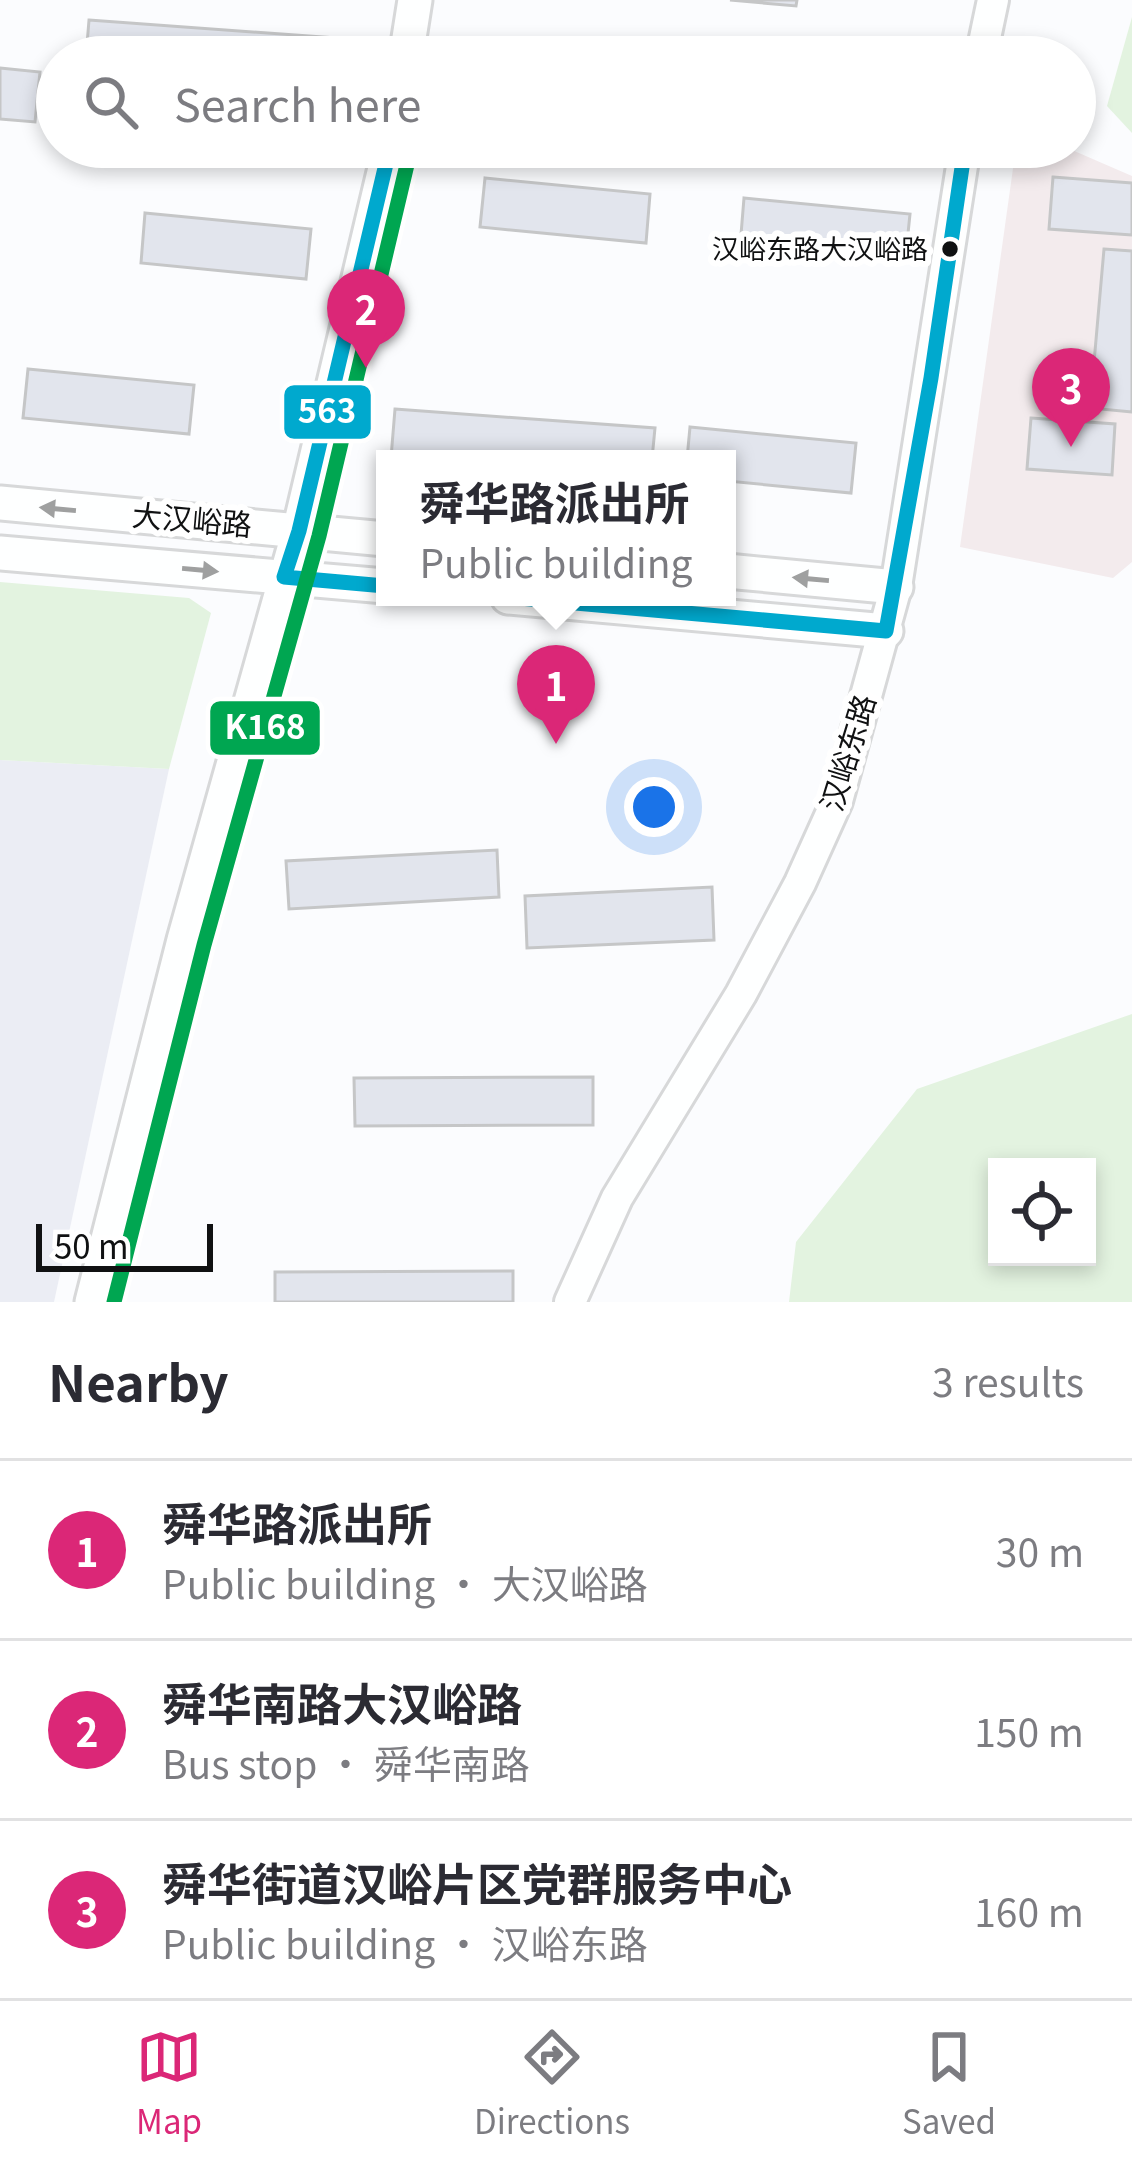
<!DOCTYPE html>
<meta charset="utf-8">
<style>
body{margin:0;font-family:Georgia,"Noto Sans SC",serif;background:#f7f7f7;color:#2b2b33}
.controls{position:absolute;right:36px;bottom:36px;display:grid;overflow:hidden;border-radius:0px;box-shadow:0 6px 18px #0003}
.controls button{width:108px;height:108px;display:grid;place-items:center;padding:0;border:0;border-bottom:3px solid #e1e1e2;background:#fff;color:#2b2b33;font:60px sans-serif}
.scale{position:absolute;left:36px;bottom:30px;width:177px;box-sizing:border-box;padding-left:12px;border:6px solid #101112;border-top:0;font-size:33px;line-height:42px;white-space:nowrap;color:#101112;-webkit-text-stroke:9px #fff;paint-order:stroke}
.you{position:absolute;left:654px;top:807px;width:42px;height:42px;margin:-30px;border:9px solid #fff;border-radius:50%;background:#1a73e8;box-shadow:0 0 0 18px #1a73e833}
.badge{display:grid;place-items:center;width:78px;height:78px;border-radius:50%;background:#db2777;color:#fff;font-size:39px;font-weight:700}
.pin{position:absolute;translate:-50% -99px;filter:drop-shadow(0 3px 6px #0008)}
.pin::after{content:'';position:absolute;top:63px;width:42px;height:36px;background:inherit;clip-path:polygon(0 0,100% 0,50% 100%)}
.popup{position:absolute;left:376px;top:450px;width:360px;height:156px;box-sizing:border-box;display:grid;place-content:center;border-radius:0px;background:#fff;filter:drop-shadow(0 3px 9px #0005);font-size:39px;white-space:nowrap;color:#7c7c81}
.popup b{font-size:45px;color:#2b2b33}
.popup::after{content:'';position:absolute;left:50%;top:100%;margin-left:-24px;border:24px solid transparent;border-top-color:#fff}
.list{margin:0;padding:0;list-style:none}
h2{display:flex;justify-content:space-between;align-items:center;height:156px;margin:0;padding:0 48px;font-size:51px}
h2 small{font-size:39px;font-weight:400;color:#7c7c81}
.list li{display:grid;grid-template-columns:78px 1fr auto;gap:36px;align-items:center;box-sizing:border-box;height:180px;padding:0 48px;border-top:3px solid #e1e1e2}
.list b{display:block;font-size:45px;white-space:nowrap}
.list p{margin:0;font-size:39px;white-space:nowrap;color:#7c7c81}
.list em{font-size:39px;font-style:normal;color:#7c7c81}
.icon{flex:none;width:66px;height:66px;fill:none;stroke:currentColor;stroke-width:2;stroke-linecap:round;stroke-linejoin:round}
.map{position:relative;flex:none;width:1132px;height:1302px;overflow:hidden}
.search{position:absolute;background:#fff;box-shadow:0 6px 18px #0003;left:36px;right:36px;top:36px;height:132px;display:flex;align-items:center;gap:30px;box-sizing:border-box;padding:0 42px;border-radius:66px;color:#7c7c81;font-size:45px}
.sheet{height:696px;background:#fff}
nav{display:flex;justify-content:space-around;align-items:center;box-sizing:border-box;height:168px;border-top:3px solid #e1e1e2;background:#fff;font-size:33px;color:#7c7c81}
nav a{display:grid;justify-items:center;gap:6px}
nav .on{color:#db2777}
.map>svg:first-child{display:block}
.commercial{fill:#f3ebed}
.built{fill:#ebedf4}
.green{fill:#e3f3e0;fill-rule:evenodd}
.building{fill:#e2e5ed;stroke:#c5c6c7;stroke-width:3}
.lines{fill:none;stroke-linecap:round;stroke-linejoin:round}
.tertiary-casing{stroke:#d7d8d9;stroke-width:36}
.secondary-casing{stroke:#d7d8d9;stroke-width:39}
.tertiary{stroke:#feffff;stroke-width:30}
.secondary{stroke:#feffff;stroke-width:33}
.bus-1-casing{stroke:#fff;stroke-width:24}
.bus-2-casing{stroke:#fff;stroke-width:24}
.bus-1{stroke:#00a9ce;stroke-width:15}
.bus-2{stroke:#00a651;stroke-width:15}
.oneway{fill:#9fa0a0}
.bus-dot{fill:#101112;stroke:#fff;stroke-width:4.5}
.labels{text-anchor:middle;stroke-width:12;stroke-linejoin:round;paint-order:stroke}
.bus-label{font-size:27px;fill:#101112;stroke:#fff;text-anchor:end}
.street-label{font-size:30px;fill:#101112;stroke:#fff}
.line-badge{stroke:#fff;stroke-width:4.5}
.badge-label{font-size:33px;text-anchor:middle;font-weight:bold;fill:#fff}
</style>
<div class="map">
<svg width="1132" height="1302" viewBox="0 0 1132 1302">
<rect width="100%" height="100%" fill="#fbfcfe"/>
<!-- commercial -->
<polygon class="commercial" points="1016,147 1065,147 1132,176 1132,562 1113,578 960,547"/>
<!-- built -->
<polygon class="built" points="0,760 169,769 54,1302 0,1302"/>
<!-- green -->
<g class="green">
<polygon points="1132,17 1132,133 1107,106"/>
<polygon points="0,582 189,598 211,613 169,769 0,760"/>
<path d="M 1132,1014 L 1132,1302 L 789,1302 L 796,1242 L 917,1089 ZM 1087,1167 L 1087,1257 L 997,1257 L 997,1167 Z"/>
</g>
<!-- building -->
<g class="building">
<polygon points="730,0 797,0 796,6"/>
<polygon points="89,20 349,39 347,57 86,57"/>
<polygon points="0,68 40,72 35,122 0,119"/>
<polygon points="1053,177 1132,183 1132,235 1049,229"/>
<polygon points="485,178 650,194 646,243 480,227"/>
<polygon points="744,198 910,214 905,263 740,247"/>
<polygon points="145,213 311,229 306,279 141,263"/>
<polygon points="1104,249 1132,251 1132,412 1090,408"/>
<polygon points="28,369 194,385 189,434 23,418"/>
<polygon points="395,409 655,428 652,459 391,458"/>
<polygon points="1031,418 1115,424 1112,475 1027,469"/>
<polygon points="690,427 856,443 851,493 727,481 727,459 687,459"/>
<polygon points="497,850 499,897 289,909 286,861"/>
<polygon points="712,887 714,940 527,948 525,896"/>
<polygon points="593,1077 593,1125 355,1126 354,1078"/>
<polygon points="513,1271 513,1302 275,1302 275,1272"/>
</g>
<g class="lines">
<!-- tertiary casing -->
<g class="tertiary-casing">
<g id="tertiary">
<polyline points="981,57 993,0"/>
<polyline points="570,1302 617,1198 741,994 800,883 837,801 896,587 965,147"/>
</g>
</g>
<!-- secondary casing -->
<g class="secondary-casing">
<g id="secondary">
<polyline points="406,57 415,0"/>
<polyline points="0,503 385,539"/>
<polyline points="0,553 385,586"/>
<polyline points="727,571 896,587"/>
<polyline points="508,597 886,631"/>
<polyline points="92,1302 184,940 299,531 390,147"/>
</g>
</g>
<!-- tertiary -->
<use href="#tertiary" class="tertiary"/>
<!-- secondary -->
<use href="#secondary" class="secondary"/>
<!-- bus-1 casing -->
<g class="bus-1-casing">
<g id="bus-1">
<polyline points="385,586 284,577 299,531 390,147"/>
<polyline points="508,597 886,631 931,378 965,147"/>
</g>
</g>
<!-- bus-2 casing -->
<g class="bus-2-casing">
<polyline id="bus-2" points="114,1302 204,945 319,536 410,152"/>
</g>
<!-- bus-1 -->
<use href="#bus-1" class="bus-1"/>
<!-- bus-2 -->
<use href="#bus-2" class="bus-2"/>
</g>
<!-- one-way arrows -->
<defs><path id="oneway-solid" d="M-6-.8H1V-3.2L6.5 0L1 3.2V.8H-6Z" transform="scale(3)"/></defs>
<g class="oneway">
<use href="#oneway-solid" transform="translate(58 509) rotate(-175)"/>
<use href="#oneway-solid" transform="translate(200 570) rotate(5)"/>
<use href="#oneway-solid" transform="translate(811 579) rotate(-175)"/>
</g>
<!-- markers -->
<circle class="bus-dot" cx="950" cy="249" r="10"/>
<g class="labels">
<!-- bus labels -->
<g class="bus-label">
<text x="928" y="259">汉峪东路大汉峪路</text>
</g>
<!-- street labels -->
<g class="street-label">
<text transform="translate(192 521) rotate(5)" y="10">大汉峪路</text>
<text transform="translate(849 753) rotate(-73)" y="10">汉峪东路</text>
</g>
</g>
<g class="line-badge">
<rect x="282" y="383" width="91" height="58" rx="12" fill="#00a9ce"/>
<rect x="208" y="699" width="114" height="58" rx="12" fill="#00a651"/>
</g>
<g class="badge-label">
<text x="327" y="423">563</text>
<text x="265" y="739">K168</text>
</g>
</svg>
<div class="controls">
<button><svg class="icon" aria-label="locate" viewBox="0 0 24 24"><circle cx="12" cy="12" r="6"/><path d="M12 2v4M12 18v4M2 12h4M18 12h4"/></svg></button>
</div>
<div class="scale">50 m</div>
<div class="you"></div>
<div class="pin badge" style="left:556px;top:744px">1</div>
<div class="popup"><b>舜华路派出所</b>Public building</div>
<div class="pin badge" style="left:366px;top:368px">2</div>
<div class="pin badge" style="left:1071px;top:447px">3</div>
<div class="search"><svg class="icon" aria-label="search" viewBox="0 0 24 24"><circle cx="10" cy="10" r="6"/><path d="M15 15l6 6"/></svg>Search here</div>
</div>
<section class="sheet">
<h2>Nearby<small>3 results</small></h2>
<ul class="list">
<li><span class="badge">1</span><div><b>舜华路派出所</b><p>Public building · 大汉峪路</p></div><em>30 m</em></li>
<li><span class="badge">2</span><div><b>舜华南路大汉峪路</b><p>Bus stop · 舜华南路</p></div><em>150 m</em></li>
<li><span class="badge">3</span><div><b>舜华街道汉峪片区党群服务中心</b><p>Public building · 汉峪东路</p></div><em>160 m</em></li>
</ul>
</section>
<nav>
<a class="on"><svg class="icon" aria-label="map" viewBox="0 0 24 24"><path d="M3 6l6-2 6 2 6-2v14l-6 2-6-2-6 2zM9 4v14M15 6v14"/></svg>Map</a>
<a><svg class="icon" aria-label="directions" viewBox="0 0 24 24"><path d="M12 3l9 9-9 9-9-9zM9 14v-3h6M13 9l2 2-2 2"/></svg>Directions</a>
<a><svg class="icon" aria-label="saved" viewBox="0 0 24 24"><path d="M7 4h10v16l-5-4-5 4z"/></svg>Saved</a>
</nav>
